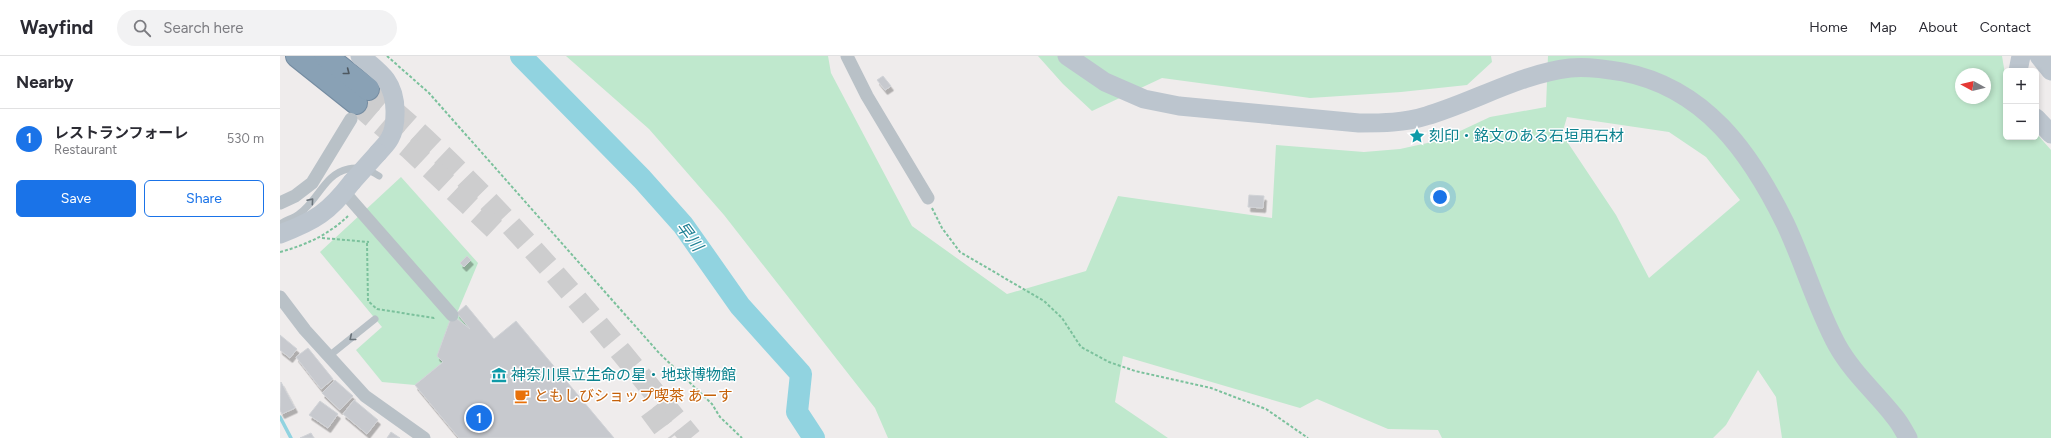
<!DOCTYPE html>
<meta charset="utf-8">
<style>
body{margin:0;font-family:Figtree,"Noto Sans JP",sans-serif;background:#f2f2f3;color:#2b2b33}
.controls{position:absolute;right:12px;top:12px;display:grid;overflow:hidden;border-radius:6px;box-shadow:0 2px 6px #0003}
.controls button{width:36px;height:36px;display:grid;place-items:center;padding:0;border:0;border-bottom:1px solid #e1e1e2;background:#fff;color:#2b2b33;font:20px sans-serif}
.compass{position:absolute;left:1675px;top:12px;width:36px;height:36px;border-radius:50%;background:#fff;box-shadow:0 2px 6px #0003;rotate:278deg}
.you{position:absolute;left:1160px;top:141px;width:14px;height:14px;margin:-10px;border:3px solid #fff;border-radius:50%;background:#1a73e8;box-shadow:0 0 0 6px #1a73e833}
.badge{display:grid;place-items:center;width:26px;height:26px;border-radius:50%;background:#1a73e8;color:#fff;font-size:13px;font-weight:700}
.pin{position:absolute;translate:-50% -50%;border:2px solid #fff;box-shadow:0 1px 4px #0006}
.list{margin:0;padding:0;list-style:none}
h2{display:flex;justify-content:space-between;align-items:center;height:52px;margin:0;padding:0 16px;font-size:17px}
h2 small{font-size:13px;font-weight:400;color:#7c7c81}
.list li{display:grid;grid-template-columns:26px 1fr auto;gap:12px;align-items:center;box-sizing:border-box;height:60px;padding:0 16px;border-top:1px solid #e1e1e2}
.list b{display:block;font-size:15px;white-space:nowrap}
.list p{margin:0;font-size:13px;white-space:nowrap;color:#7c7c81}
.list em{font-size:13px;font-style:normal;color:#7c7c81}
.actions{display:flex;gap:8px;padding:12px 16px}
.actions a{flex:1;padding:9px 0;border:1px solid #1a73e8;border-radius:6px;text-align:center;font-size:14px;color:#1a73e8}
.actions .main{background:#1a73e8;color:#fff}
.icon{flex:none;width:22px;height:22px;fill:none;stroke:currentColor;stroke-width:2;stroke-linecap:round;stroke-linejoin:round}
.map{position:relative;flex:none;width:1771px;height:382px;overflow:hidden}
header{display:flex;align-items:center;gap:24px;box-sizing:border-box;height:56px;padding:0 20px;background:#fff;border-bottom:1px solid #e1e1e2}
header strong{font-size:19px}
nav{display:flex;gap:22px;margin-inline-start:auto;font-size:14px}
.search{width:280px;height:36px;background:#f2f2f3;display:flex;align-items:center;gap:10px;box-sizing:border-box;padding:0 14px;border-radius:22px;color:#7c7c81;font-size:15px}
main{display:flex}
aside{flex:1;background:#fff}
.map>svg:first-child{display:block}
.green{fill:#bfe8cd;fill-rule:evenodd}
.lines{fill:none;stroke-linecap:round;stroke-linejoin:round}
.stream{stroke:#91d3e0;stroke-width:3.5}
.river{stroke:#91d3e0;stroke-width:22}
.building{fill:#c7c9ce;stroke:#d1d3d7;filter:url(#shadow)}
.highway-tunnel{stroke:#cdcdce;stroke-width:22;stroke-dasharray:22 11;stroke-linecap:butt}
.highway-casing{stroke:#758ca1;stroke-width:24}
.path{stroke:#7bc19c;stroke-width:2;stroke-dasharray:3 2;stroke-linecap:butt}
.lane{stroke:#b9c1c7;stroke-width:7}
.street{stroke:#b9c1c7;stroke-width:13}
.secondary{stroke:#bcc5ce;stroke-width:19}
.highway{stroke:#89a1b5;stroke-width:22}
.secondary-bridge{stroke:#bcc5ce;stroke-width:19}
.oneway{stroke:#4e5860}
.oneway2{stroke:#697279}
.labels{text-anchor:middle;stroke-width:3;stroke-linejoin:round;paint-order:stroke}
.culture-label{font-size:15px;fill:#0d838f;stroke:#fff;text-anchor:start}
.food-label{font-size:15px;fill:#c56008;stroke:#fff;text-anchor:start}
.water-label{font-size:16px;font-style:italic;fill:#1d8094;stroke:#fff}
</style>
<header>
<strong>Wayfind</strong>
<div class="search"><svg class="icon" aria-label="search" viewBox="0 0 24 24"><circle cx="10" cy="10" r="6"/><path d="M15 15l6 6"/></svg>Search here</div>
<nav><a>Home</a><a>Map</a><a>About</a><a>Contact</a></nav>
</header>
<main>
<aside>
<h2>Nearby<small></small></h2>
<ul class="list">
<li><span class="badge">1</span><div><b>レストランフォーレ</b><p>Restaurant</p></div><em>530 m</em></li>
</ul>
<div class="actions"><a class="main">Save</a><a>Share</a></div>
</aside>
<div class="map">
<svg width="1771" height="382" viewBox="0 0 1771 382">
<defs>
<filter id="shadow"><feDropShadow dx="2.5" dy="4.5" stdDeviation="0" flood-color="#0004"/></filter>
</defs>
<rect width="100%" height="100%" fill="#efecec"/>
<!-- green -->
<g class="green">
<path d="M 286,0 L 548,0 L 551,17 L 632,170 L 727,238 L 806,215 L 838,140 L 992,162 L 996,89 L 1084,96 L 1120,93 L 1161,84 L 1210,61 L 1266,51 L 1268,0 L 1722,0 L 1726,24 L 1726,81 L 1756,81 L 1756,77 L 1771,94 L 1771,382 L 1502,382 L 1496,341 L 1478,314 L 1446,369 L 1433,382 L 1162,382 L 1158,374 L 1108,373 L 1037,343 L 1020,352 L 843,300 L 835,346 L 888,382 L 608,382 L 595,352 L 444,159 L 369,73 ZM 1681,18 L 1705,18 L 1705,42 L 1681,42 ZM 1287,61 L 1389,76 L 1426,101 L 1460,144 L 1369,222 L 1336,159 L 1282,78 Z"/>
<polygon points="758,0 1211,0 1212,6 1187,29 1121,36 1030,42 882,22 812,55 783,28"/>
<polygon points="121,121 198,207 177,257 190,273 172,260 157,300 163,306 135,329 102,326 76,294 102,271 40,196"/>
</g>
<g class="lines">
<!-- stream -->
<polyline class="stream" points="0,361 11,382"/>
<!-- river -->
<polyline class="river" points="241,0 362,123 403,169 460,250 521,318 517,356 534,382"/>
</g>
<!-- building -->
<g class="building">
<polygon points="603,20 611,30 605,34 597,24"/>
<polygon points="969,139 984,140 983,152 968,151"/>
<polygon points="187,200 191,204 184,211 180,207"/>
<polygon points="186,249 214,283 236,265 334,382 179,382 135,329 163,306 157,300 172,259 190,273 177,257"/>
<polygon points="0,279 17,293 10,302 0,294"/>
<polygon points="28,292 53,323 41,333 16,301"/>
<polygon points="55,324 73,340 60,354 42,337"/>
<polygon points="1,326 15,352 2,358 0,354"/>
<polygon points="74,344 98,364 87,378 63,358"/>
<polygon points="40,345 58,358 48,372 29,359"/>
<polygon points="111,376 120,382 107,382"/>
<polygon points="31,377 34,382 20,382"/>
</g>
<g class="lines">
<!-- highway-tunnel -->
<g class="highway-tunnel">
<path d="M 88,33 C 211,135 311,258 411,382"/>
<polyline points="76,47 130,93 219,177"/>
<polyline points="370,354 391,382"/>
</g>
<!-- highway casing -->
<g class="highway-casing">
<g id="highway">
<polyline points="17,0 76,47"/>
<polyline points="46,0 88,33"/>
</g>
</g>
<!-- path -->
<g class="path">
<polyline points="107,0 149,37 379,297 432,348 440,361 462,382"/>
<polyline points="652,152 662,172 680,196 764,245 782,262 801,291 829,306 855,315 931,332 986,353 1028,382"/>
<polyline points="42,182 89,186"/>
<polyline points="87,187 88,245 97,253 154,262 156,261"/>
<path d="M 0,196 C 26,189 48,179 68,160"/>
</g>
<!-- lane -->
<g class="lane">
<path d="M 0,168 C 6,164 14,162 19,158 C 38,145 44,118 68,113 C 80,110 89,113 99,120"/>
<polyline points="49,300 95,263"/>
</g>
<!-- street -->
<g class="street">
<polyline points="567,0 587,40 648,142"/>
<polyline points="64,136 172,259"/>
<polyline points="0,147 15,140 32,127 71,63"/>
<polyline points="0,241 25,274 85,340 144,382"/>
</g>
<!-- secondary -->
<g class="secondary">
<path d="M 80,0 C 102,17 116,28 115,58 C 115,66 114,75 110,82 C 107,88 102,92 98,97"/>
<path d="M 787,0 L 825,26 L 864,43 L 899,50 L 1079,67 C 1102,67 1124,67 1146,60 C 1194,46 1240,18 1290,12 C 1306,10 1326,13 1343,16 C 1425,32 1470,96 1505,167 C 1524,207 1536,250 1557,289 C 1572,316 1595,336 1614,360 C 1620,367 1624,375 1628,382"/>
<polyline points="1759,0 1771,15"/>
<polyline points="1738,15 1741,0"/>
<polyline points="1756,62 1771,78"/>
<path d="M 0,178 C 35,165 49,156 72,126"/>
</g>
<!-- highway -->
<use href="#highway" class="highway"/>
<!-- secondary-bridge -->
<polyline class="secondary-bridge" points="72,126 98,97"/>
</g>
<!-- one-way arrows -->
<defs><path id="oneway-chevron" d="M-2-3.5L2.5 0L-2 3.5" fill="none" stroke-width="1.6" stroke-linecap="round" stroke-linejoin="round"/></defs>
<use class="oneway" href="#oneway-chevron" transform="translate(67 16) rotate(38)"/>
<g class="oneway2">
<use href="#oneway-chevron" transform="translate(31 145) rotate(-49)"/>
<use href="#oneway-chevron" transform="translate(72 282) rotate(141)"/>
</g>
<!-- icons -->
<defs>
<g id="sight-bare" transform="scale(1.2)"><path d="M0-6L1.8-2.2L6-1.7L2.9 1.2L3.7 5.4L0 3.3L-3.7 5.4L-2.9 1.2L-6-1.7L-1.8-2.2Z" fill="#0f9aa8" stroke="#fff" stroke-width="2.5" paint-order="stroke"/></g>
<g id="museum-bare" transform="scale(1.2)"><path d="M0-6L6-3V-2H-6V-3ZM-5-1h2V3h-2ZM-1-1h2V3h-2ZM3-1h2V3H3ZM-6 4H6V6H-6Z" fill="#0f9aa8" stroke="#fff" stroke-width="2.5" paint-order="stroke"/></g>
<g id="cafe-bare" transform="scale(1.2)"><path d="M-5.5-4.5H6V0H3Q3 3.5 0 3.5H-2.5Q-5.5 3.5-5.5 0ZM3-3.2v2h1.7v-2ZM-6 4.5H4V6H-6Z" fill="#e8710a" stroke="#fff" stroke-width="2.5" paint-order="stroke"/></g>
</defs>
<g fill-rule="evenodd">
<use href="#sight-bare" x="1137" y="80"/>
<use href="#museum-bare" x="219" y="319"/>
<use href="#cafe-bare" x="242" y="340"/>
</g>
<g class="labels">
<!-- culture labels -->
<g class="culture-label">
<text x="1149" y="85">刻印・銘文のある石垣用石材</text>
<text x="231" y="324">神奈川県立生命の星・地球博物館</text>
</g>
<!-- food labels -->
<g class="food-label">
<text x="254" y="345">ともしびショップ喫茶 あーす</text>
</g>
<!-- water labels -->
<g class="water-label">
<text transform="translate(410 180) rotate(53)" y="6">早川</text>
</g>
</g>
</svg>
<div class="controls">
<button>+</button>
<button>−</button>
</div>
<svg class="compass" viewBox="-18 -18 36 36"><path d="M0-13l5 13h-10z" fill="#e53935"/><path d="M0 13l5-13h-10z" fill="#7c7c81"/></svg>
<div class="you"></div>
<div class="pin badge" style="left:199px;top:362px">1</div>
</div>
</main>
